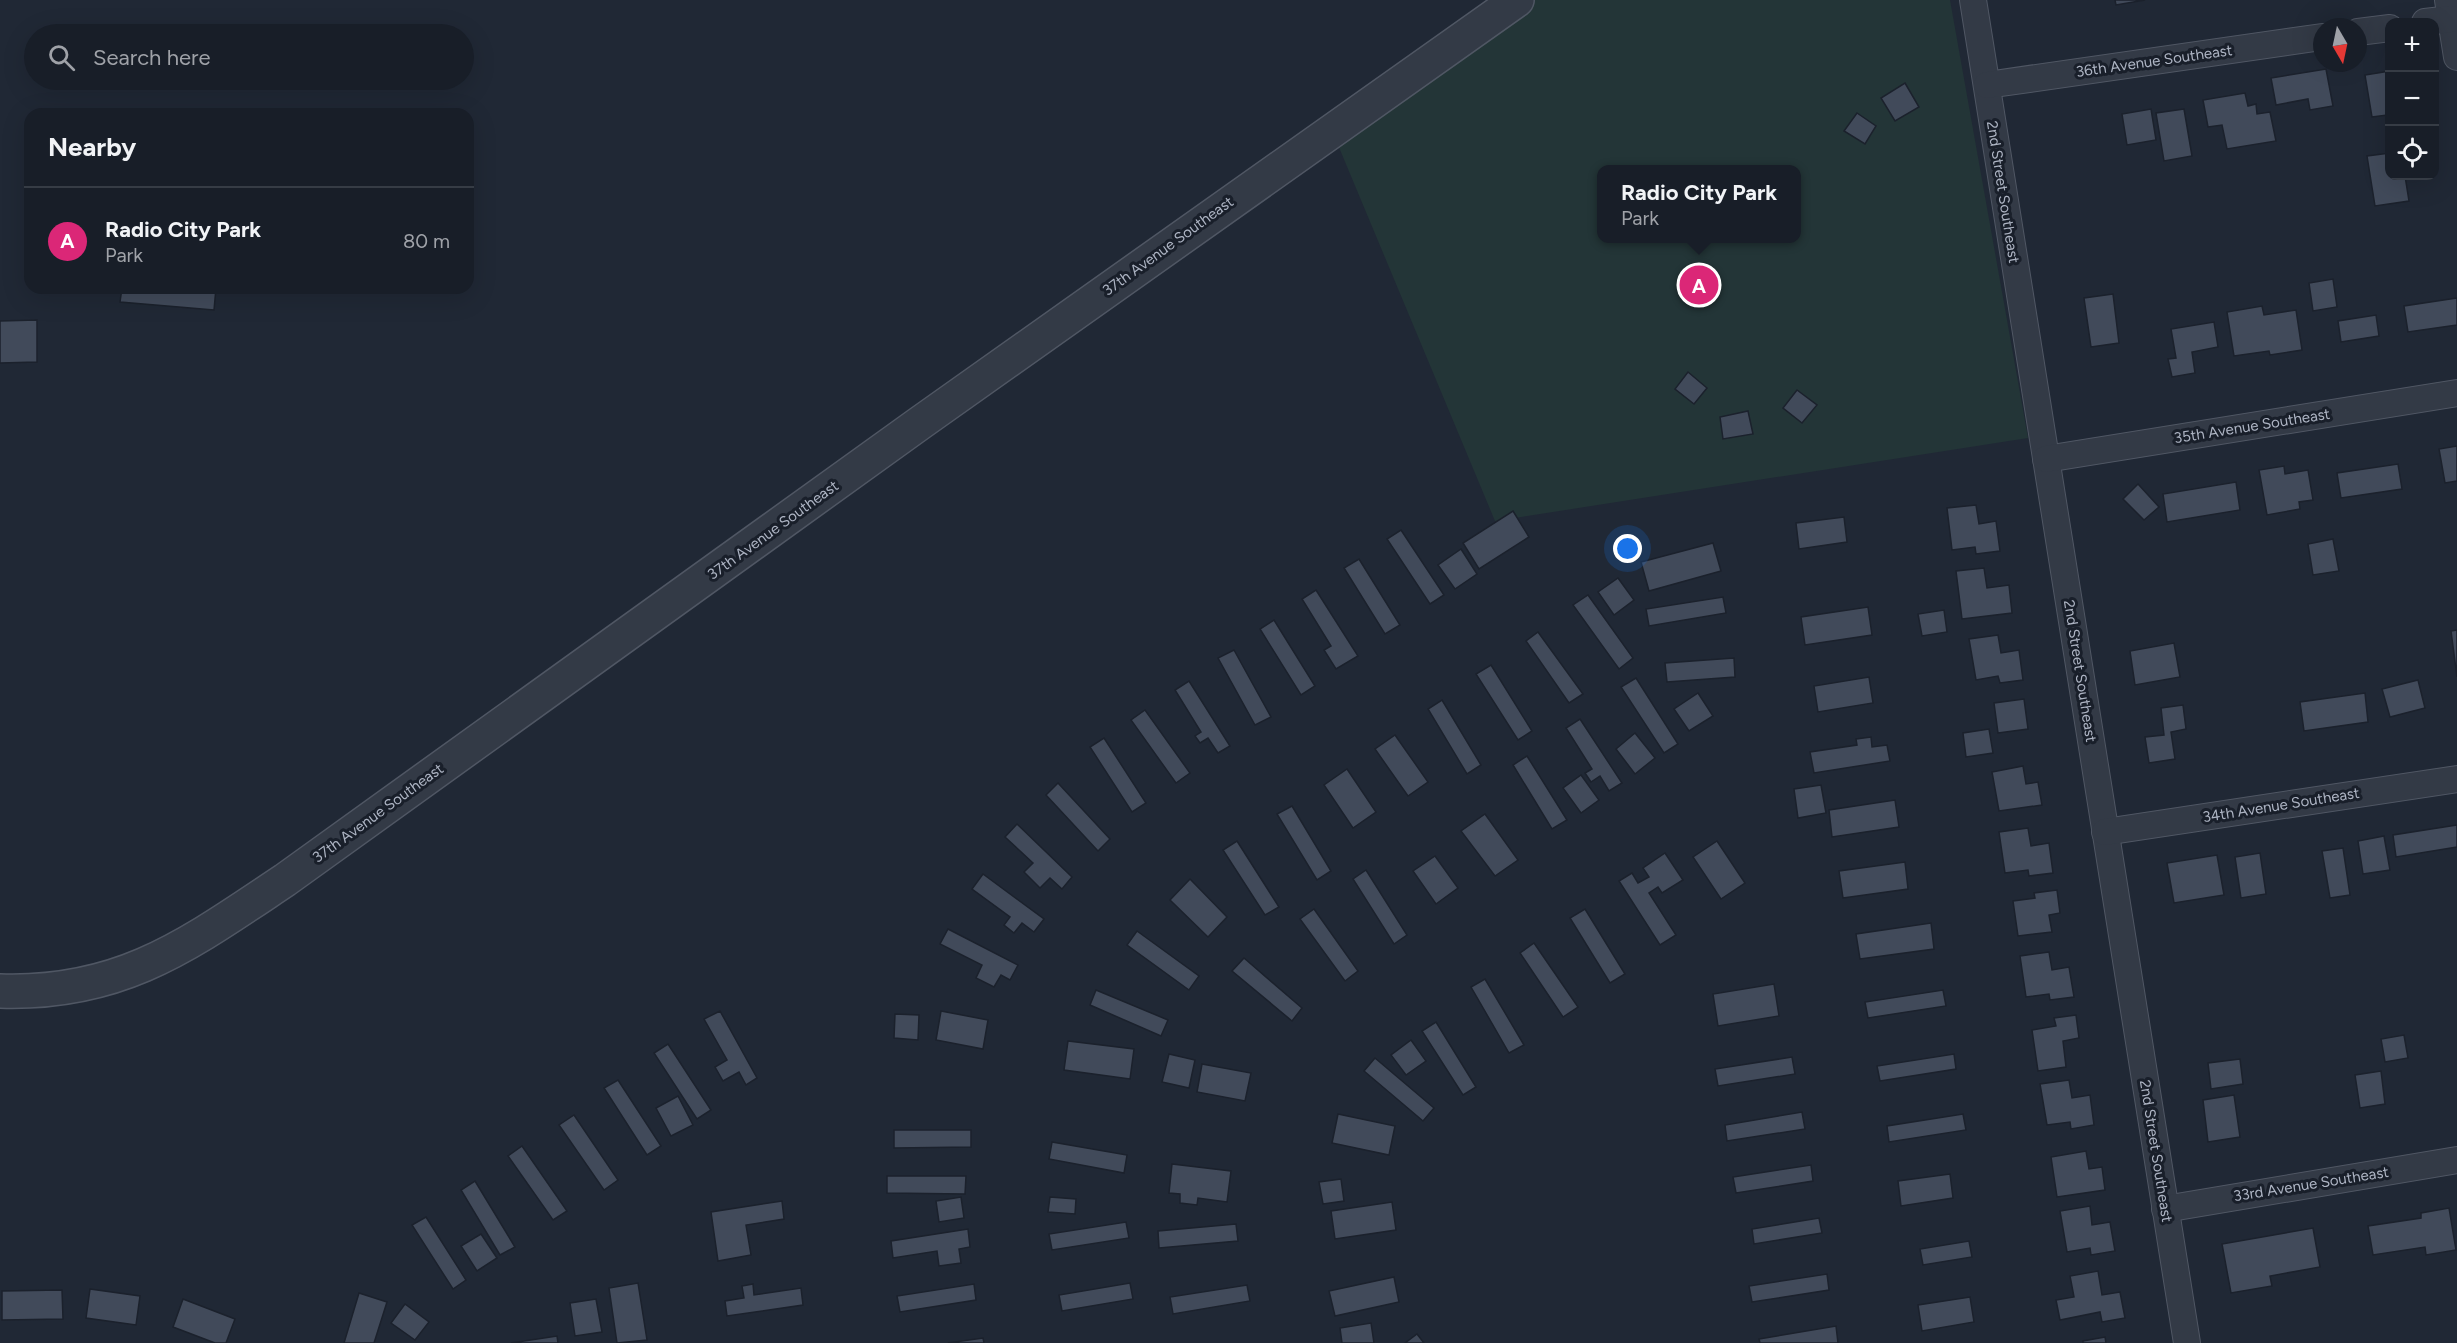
<!DOCTYPE html>
<meta charset="utf-8">
<style>
body{margin:0;font-family:Figtree,sans-serif;background:#252b34;color:#f1f3f6}
.controls{position:absolute;right:18px;top:18px;display:grid;overflow:hidden;border-radius:12px;box-shadow:0 6px 24px #0002}
.controls button{width:54px;height:54px;display:grid;place-items:center;padding:0;border:0;border-bottom:2px solid #363c45;background:#181e28;color:#f1f3f6;font:30px sans-serif}
.compass{position:absolute;left:2313px;top:18px;width:54px;height:54px;border-radius:50%;background:#181e28;box-shadow:0 6px 24px #0002;rotate:171deg}
.you{position:absolute;left:1628px;top:549px;width:21px;height:21px;margin:-15px;border:4px solid #fff;border-radius:50%;background:#1a73e8;box-shadow:0 0 0 9px #1a73e833}
.badge{display:grid;place-items:center;width:39px;height:39px;border-radius:50%;background:#db2777;color:#fff;font-size:20px;font-weight:700}
.pin{position:absolute;translate:-50% -50%;border:3px solid #fff;box-shadow:0 2px 6px #0006}
.popup{position:absolute;left:1597px;top:165px;width:204px;height:78px;box-sizing:border-box;display:grid;place-content:center;border-radius:12px;background:#181e28;filter:drop-shadow(0 2px 4px #0005);font-size:20px;white-space:nowrap;color:#9fa2a8}
.popup b{font-size:22px;color:#f1f3f6}
.popup::after{content:'';position:absolute;left:50%;top:100%;margin-left:-12px;border:12px solid transparent;border-top-color:#181e28}
.list{margin:0;padding:0;list-style:none}
h2{display:flex;justify-content:space-between;align-items:center;height:78px;margin:0;padding:0 24px;font-size:26px}
h2 small{font-size:20px;font-weight:400;color:#9fa2a8}
.list li{display:grid;grid-template-columns:39px 1fr auto;gap:18px;align-items:center;box-sizing:border-box;height:108px;padding:0 24px;border-top:2px solid #363c45}
.list b{display:block;font-size:22px;white-space:nowrap}
.list p{margin:0;font-size:20px;white-space:nowrap;color:#9fa2a8}
.list em{font-size:20px;font-style:normal;color:#9fa2a8}
.icon{flex:none;width:33px;height:33px;fill:none;stroke:currentColor;stroke-width:2;stroke-linecap:round;stroke-linejoin:round}
.map{position:relative;flex:none;width:2457px;height:1343px;overflow:hidden}
.search{position:absolute;background:#181e28;box-shadow:0 6px 24px #0002;left:24px;top:24px;width:450px;height:66px;display:flex;align-items:center;gap:15px;box-sizing:border-box;padding:0 21px;border-radius:33px;color:#9fa2a8;font-size:22px}
.panel{position:absolute;background:#181e28;box-shadow:0 6px 24px #0002;left:24px;top:108px;width:450px;height:186px;border-radius:18px}
.map>svg:first-child{display:block}
.park{fill:#233537;fill-rule:evenodd}
.building{fill:#414a5a;stroke:#1b212c;stroke-width:1.5}
.lines{fill:none;stroke-linecap:round;stroke-linejoin:round}
.minor-casing{stroke:#505764;stroke-width:28}
.tertiary-casing{stroke:#505764;stroke-width:36}
.minor{stroke:#333a46;stroke-width:26}
.tertiary{stroke:#333a46;stroke-width:33}
.labels{text-anchor:middle;stroke-width:6;stroke-linejoin:round;paint-order:stroke}
.street-label{font-size:15px;fill:#adb4c3;stroke:#191f2a}
</style>
<div class="map">
<svg width="2457" height="1343" viewBox="0 0 2457 1343">
<rect width="100%" height="100%" fill="#202835"/>
<!-- park -->
<path class="park" d="M 1522,0 L 1950,0 L 2028,438 L 1495,521 L 1333,133 ZM 1602,170 L 1796,170 L 1796,238 L 1602,238 Z"/>
<!-- building -->
<g class="building">
<polygon points="2115,0 2145,0 2116,5"/>
<polygon points="2326,69 2333,106 2310,110 2308,99 2276,105 2271,78"/>
<polygon points="2390,71 2390,131 2387,115 2372,117 2365,75"/>
<polygon points="1905,83 1919,107 1895,121 1881,98"/>
<polygon points="2245,93 2248,106 2256,104 2257,114 2270,112 2276,141 2227,149 2222,125 2208,127 2203,100"/>
<polygon points="2151,109 2156,140 2127,145 2122,114"/>
<polygon points="2184,109 2192,156 2164,161 2156,113"/>
<polygon points="1857,113 1876,126 1865,144 1844,131"/>
<polygon points="2390,153 2390,176 2405,176 2409,201 2375,206 2367,156"/>
<polygon points="2333,279 2337,307 2313,311 2309,283"/>
<polygon points="122,288 216,288 214,310 120,302"/>
<polygon points="2113,294 2119,343 2091,347 2084,298"/>
<polygon points="2457,298 2457,325 2408,332 2404,306"/>
<polygon points="2262,306 2264,315 2296,310 2302,350 2270,355 2269,351 2234,356 2227,312"/>
<polygon points="2376,315 2379,336 2341,342 2338,321"/>
<polygon points="37,320 37,362 0,363 0,321"/>
<polygon points="2214,322 2218,347 2192,352 2195,373 2172,377 2168,359 2176,358 2171,329"/>
<polygon points="1688,372 1707,388 1694,404 1675,389"/>
<polygon points="1797,390 1817,405 1802,423 1783,408"/>
<polygon points="1748,411 1753,434 1723,439 1720,417"/>
<polygon points="2457,446 2457,481 2445,483 2439,449"/>
<polygon points="2398,464 2402,489 2341,498 2337,473"/>
<polygon points="2284,466 2285,474 2308,470 2313,500 2299,502 2300,509 2267,515 2259,470"/>
<polygon points="2236,482 2240,510 2167,522 2163,494"/>
<polygon points="2138,484 2159,507 2144,520 2123,499"/>
<polygon points="1976,505 1979,524 1996,521 2000,551 1976,554 1975,547 1952,550 1947,508"/>
<polygon points="1513,511 1529,537 1479,569 1463,543"/>
<polygon points="1844,517 1847,542 1799,549 1796,523"/>
<polygon points="1401,530 1444,595 1430,604 1387,539"/>
<polygon points="2333,539 2339,571 2313,575 2308,544"/>
<polygon points="1713,543 1721,571 1649,591 1641,562"/>
<polygon points="1461,549 1477,574 1455,589 1438,565"/>
<polygon points="1359,559 1400,625 1385,634 1344,568"/>
<polygon points="1984,568 1987,588 2009,585 2012,613 1962,619 1956,571"/>
<polygon points="1618,578 1634,600 1614,615 1598,592"/>
<polygon points="1316,590 1358,656 1336,669 1324,650 1331,646 1302,599"/>
<polygon points="1588,595 1633,658 1619,669 1573,605"/>
<polygon points="1723,597 1726,613 1649,626 1646,609"/>
<polygon points="1868,607 1872,635 1805,645 1801,617"/>
<polygon points="1944,610 1947,632 1922,636 1918,614"/>
<polygon points="1274,620 1315,686 1301,695 1260,629"/>
<polygon points="2457,630 2457,677 2451,631"/>
<polygon points="1538,632 1583,694 1569,703 1526,641"/>
<polygon points="1998,635 2001,653 2019,650 2023,680 2000,683 1998,676 1976,680 1969,639"/>
<polygon points="2174,643 2180,677 2135,685 2130,651"/>
<polygon points="1234,650 1271,717 1255,725 1218,658"/>
<polygon points="1734,658 1735,677 1667,682 1665,663"/>
<polygon points="1491,665 1532,731 1518,740 1476,674"/>
<polygon points="1869,677 1873,703 1818,712 1814,686"/>
<polygon points="1636,678 1678,744 1664,753 1621,687"/>
<polygon points="2418,680 2425,708 2390,717 2382,689"/>
<polygon points="1189,681 1230,746 1218,753 1208,738 1200,743 1195,736 1201,732 1175,690"/>
<polygon points="1698,693 1713,716 1689,731 1674,709"/>
<polygon points="2365,693 2368,722 2304,731 2300,702"/>
<polygon points="2024,699 2028,729 1998,733 1994,703"/>
<polygon points="1442,700 1481,765 1467,774 1428,709"/>
<polygon points="2183,705 2186,729 2171,732 2175,759 2149,763 2145,737 2164,735 2161,708"/>
<polygon points="1145,710 1190,773 1176,783 1131,720"/>
<polygon points="1580,719 1622,783 1609,791 1600,776 1591,782 1585,773 1592,769 1566,728"/>
<polygon points="1989,729 1993,753 1966,757 1963,733"/>
<polygon points="1635,733 1655,758 1635,774 1616,749"/>
<polygon points="1395,735 1428,782 1408,796 1375,749"/>
<polygon points="1871,737 1872,747 1887,745 1890,761 1814,773 1810,752 1857,745 1856,739"/>
<polygon points="1104,738 1146,803 1132,812 1090,747"/>
<polygon points="1527,756 1567,820 1552,829 1513,765"/>
<polygon points="2023,766 2026,784 2038,782 2042,805 1999,811 1992,772"/>
<polygon points="1347,769 1376,812 1353,828 1324,785"/>
<polygon points="1581,775 1599,800 1581,813 1563,788"/>
<polygon points="1058,783 1110,839 1098,851 1046,795"/>
<polygon points="1821,785 1826,813 1798,818 1794,789"/>
<polygon points="1895,800 1899,827 1832,837 1829,810"/>
<polygon points="1292,806 1331,871 1317,880 1277,814"/>
<polygon points="1485,814 1518,860 1495,876 1461,831"/>
<polygon points="1017,824 1072,877 1062,889 1050,878 1040,888 1024,872 1033,863 1005,837"/>
<polygon points="2457,825 2457,847 2396,857 2393,835"/>
<polygon points="2028,828 2031,846 2049,843 2053,873 2029,876 2028,870 2005,873 1999,832"/>
<polygon points="2384,836 2390,870 2363,874 2358,841"/>
<polygon points="1237,841 1279,907 1265,915 1223,850"/>
<polygon points="1717,841 1745,883 1721,899 1693,857"/>
<polygon points="2343,848 2350,895 2330,898 2322,851"/>
<polygon points="1665,853 1683,880 1662,893 1658,887 1649,893 1676,935 1660,945 1619,881 1632,873 1638,883 1649,877 1643,868"/>
<polygon points="2260,853 2266,894 2241,898 2235,857"/>
<polygon points="2217,855 2224,895 2174,903 2167,863"/>
<polygon points="1435,856 1458,888 1436,904 1413,871"/>
<polygon points="1905,862 1908,889 1843,898 1839,871"/>
<polygon points="1366,870 1407,935 1394,944 1353,879"/>
<polygon points="983,874 1044,919 1034,932 1022,923 1014,933 1004,925 1010,917 972,889"/>
<polygon points="1190,879 1227,917 1208,937 1170,900"/>
<polygon points="2057,890 2060,913 2049,915 2052,932 2018,936 2013,901 2035,898 2034,893"/>
<polygon points="1314,909 1358,971 1345,981 1300,919"/>
<polygon points="1585,909 1625,974 1610,983 1570,918"/>
<polygon points="1931,923 1934,949 1860,959 1856,934"/>
<polygon points="948,929 1018,965 1010,980 1001,975 994,987 976,978 982,965 940,944"/>
<polygon points="1137,931 1199,976 1189,990 1127,945"/>
<polygon points="1534,943 1578,1007 1563,1017 1520,953"/>
<polygon points="2049,952 2052,970 2069,967 2074,997 2050,1000 2049,994 2026,997 2020,956"/>
<polygon points="1244,958 1302,1008 1292,1021 1232,971"/>
<polygon points="1485,979 1524,1045 1509,1053 1471,987"/>
<polygon points="1774,984 1779,1016 1718,1026 1713,994"/>
<polygon points="1096,990 1168,1020 1161,1036 1090,1005"/>
<polygon points="1943,990 1946,1006 1868,1018 1865,1002"/>
<polygon points="720,1011 757,1078 746,1085 739,1072 723,1081 715,1067 727,1060 704,1019"/>
<polygon points="941,1011 988,1020 983,1049 936,1040"/>
<polygon points="895,1014 919,1015 918,1040 894,1038"/>
<polygon points="2076,1015 2079,1038 2063,1041 2066,1067 2038,1071 2032,1030 2056,1026 2054,1018"/>
<polygon points="1436,1022 1476,1087 1463,1095 1422,1031"/>
<polygon points="2404,1035 2408,1058 2385,1062 2381,1039"/>
<polygon points="1411,1040 1426,1061 1406,1075 1391,1055"/>
<polygon points="1068,1041 1134,1049 1130,1079 1064,1070"/>
<polygon points="668,1044 711,1110 697,1119 654,1053"/>
<polygon points="1169,1054 1195,1060 1189,1088 1162,1082"/>
<polygon points="1954,1054 1956,1069 1880,1081 1877,1066"/>
<polygon points="1792,1057 1795,1074 1718,1086 1715,1069"/>
<polygon points="1375,1058 1434,1108 1423,1121 1364,1071"/>
<polygon points="2240,1059 2243,1084 2211,1089 2208,1063"/>
<polygon points="1202,1064 1251,1073 1245,1101 1197,1092"/>
<polygon points="2381,1071 2385,1104 2360,1108 2355,1075"/>
<polygon points="618,1080 661,1146 647,1155 604,1088"/>
<polygon points="2069,1080 2072,1098 2090,1095 2094,1125 2071,1129 2070,1122 2047,1125 2040,1084"/>
<polygon points="2234,1095 2240,1137 2208,1142 2203,1100"/>
<polygon points="678,1096 693,1125 671,1136 656,1108"/>
<polygon points="1802,1112 1805,1129 1727,1141 1725,1125"/>
<polygon points="1338,1114 1395,1126 1389,1155 1332,1143"/>
<polygon points="1963,1114 1966,1130 1889,1142 1887,1126"/>
<polygon points="574,1115 618,1180 604,1190 559,1125"/>
<polygon points="894,1130 971,1130 971,1147 894,1148"/>
<polygon points="1052,1142 1127,1155 1124,1173 1049,1159"/>
<polygon points="522,1146 567,1211 553,1220 508,1156"/>
<polygon points="2086,1151 2089,1169 2102,1167 2105,1190 2057,1197 2051,1157"/>
<polygon points="1172,1164 1231,1171 1227,1202 1198,1198 1197,1205 1180,1203 1180,1194 1169,1193"/>
<polygon points="1811,1165 1813,1181 1736,1193 1733,1177"/>
<polygon points="1950,1174 1953,1198 1901,1206 1898,1181"/>
<polygon points="887,1176 966,1176 965,1194 887,1193"/>
<polygon points="1341,1179 1344,1201 1323,1204 1319,1182"/>
<polygon points="475,1181 515,1247 500,1255 461,1190"/>
<polygon points="961,1197 964,1218 939,1222 936,1201"/>
<polygon points="1050,1197 1076,1199 1075,1214 1048,1212"/>
<polygon points="782,1201 784,1219 746,1225 751,1255 718,1261 711,1212"/>
<polygon points="1392,1202 1396,1230 1335,1239 1331,1211"/>
<polygon points="2090,1206 2092,1225 2110,1222 2115,1251 2091,1255 2090,1248 2067,1252 2060,1211"/>
<polygon points="2449,1208 2456,1250 2426,1255 2425,1247 2373,1255 2368,1226 2421,1218 2421,1213"/>
<polygon points="426,1217 466,1280 453,1289 412,1225"/>
<polygon points="1819,1218 1822,1233 1754,1244 1752,1229"/>
<polygon points="1126,1222 1129,1238 1052,1250 1049,1234"/>
<polygon points="1236,1224 1238,1241 1159,1248 1158,1231"/>
<polygon points="2313,1228 2320,1267 2270,1276 2272,1286 2231,1293 2222,1244"/>
<polygon points="968,1229 970,1247 959,1249 961,1263 939,1266 937,1251 893,1258 891,1241"/>
<polygon points="481,1234 497,1258 477,1271 461,1246"/>
<polygon points="1969,1241 1972,1257 1923,1265 1920,1249"/>
<polygon points="2098,1271 2102,1295 2120,1292 2125,1318 2102,1322 2100,1312 2060,1320 2056,1300 2074,1297 2070,1276"/>
<polygon points="1827,1274 1829,1290 1752,1302 1749,1286"/>
<polygon points="1394,1277 1399,1302 1335,1316 1329,1291"/>
<polygon points="638,1283 647,1340 617,1343 609,1288"/>
<polygon points="1130,1283 1133,1299 1062,1311 1059,1295"/>
<polygon points="753,1284 754,1295 801,1288 803,1305 727,1316 725,1301 744,1298 742,1286"/>
<polygon points="974,1284 976,1300 900,1312 897,1296"/>
<polygon points="1247,1285 1250,1301 1173,1314 1170,1297"/>
<polygon points="90,1289 140,1296 136,1325 86,1318"/>
<polygon points="62,1290 63,1319 2,1320 2,1291"/>
<polygon points="359,1293 387,1302 374,1343 344,1343"/>
<polygon points="1970,1297 1974,1322 1922,1331 1918,1305"/>
<polygon points="183,1299 235,1319 226,1343 215,1343 173,1327"/>
<polygon points="596,1299 602,1332 575,1336 570,1303"/>
<polygon points="405,1304 429,1322 415,1340 391,1323"/>
<polygon points="1371,1323 1374,1343 1342,1343 1340,1328"/>
<polygon points="1836,1326 1838,1343 1760,1343 1759,1339"/>
<polygon points="1417,1334 1424,1343 1405,1343"/>
<polygon points="557,1336 558,1343 511,1343"/>
<polygon points="2105,1337 2106,1343 2083,1343 2083,1341"/>
<polygon points="983,1338 984,1343 948,1343"/>
</g>
<g class="lines">
<!-- minor casing -->
<g class="minor-casing">
<g id="minor">
<polyline points="1973,0 2187,1343"/>
<polyline points="2448,0 2457,57"/>
<polyline points="2425,22 2451,19"/>
<polyline points="2358,32 2390,28"/>
<polyline points="1987,85 2322,37"/>
<polyline points="2046,459 2457,393"/>
<polyline points="2105,832 2457,779"/>
<polyline points="2165,1209 2457,1160"/>
</g>
</g>
<!-- tertiary casing -->
<g class="tertiary-casing">
<path id="tertiary" d="M 0,991 C 122,995 189,944 285,880 L 920,423 L 1517,0"/>
</g>
<!-- minor -->
<use href="#minor" class="minor"/>
<!-- tertiary -->
<use href="#tertiary" class="tertiary"/>
</g>
<g class="labels">
<!-- street labels -->
<g class="street-label">
<text transform="translate(2154 61) rotate(-8)" y="5">36th Avenue Southeast</text>
<text transform="translate(2003 192) rotate(81)" y="5">2nd Street Southeast</text>
<text transform="translate(1168 246) rotate(-36)" y="5">37th Avenue Southeast</text>
<text transform="translate(2252 426) rotate(-9)" y="5">35th Avenue Southeast</text>
<text transform="translate(773 530) rotate(-36)" y="5">37th Avenue Southeast</text>
<text transform="translate(2080 671) rotate(81)" y="5">2nd Street Southeast</text>
<text transform="translate(2281 805) rotate(-9)" y="5">34th Avenue Southeast</text>
<text transform="translate(378 813) rotate(-36)" y="5">37th Avenue Southeast</text>
<text transform="translate(2156 1151) rotate(81)" y="5">2nd Street Southeast</text>
<text transform="translate(2311 1184) rotate(-9)" y="5">33rd Avenue Southeast</text>
</g>
</g>
</svg>
<div class="controls">
<button>+</button>
<button>−</button>
<button><svg class="icon" aria-label="locate" viewBox="0 0 24 24"><circle cx="12" cy="12" r="6"/><path d="M12 2v4M12 18v4M2 12h4M18 12h4"/></svg></button>
</div>
<svg class="compass" viewBox="-18 -18 36 36"><path d="M0-13l5 13h-10z" fill="#e53935"/><path d="M0 13l5-13h-10z" fill="#9fa2a8"/></svg>
<div class="you"></div>
<div class="pin badge" style="left:1699px;top:285px">A</div>
<div class="popup"><b>Radio City Park</b>Park</div>
<div class="search"><svg class="icon" aria-label="search" viewBox="0 0 24 24"><circle cx="10" cy="10" r="6"/><path d="M15 15l6 6"/></svg>Search here</div>
<section class="panel">
<h2>Nearby<small></small></h2>
<ul class="list">
<li><span class="badge">A</span><div><b>Radio City Park</b><p>Park</p></div><em>80 m</em></li>
</ul>
</section>
</div>
